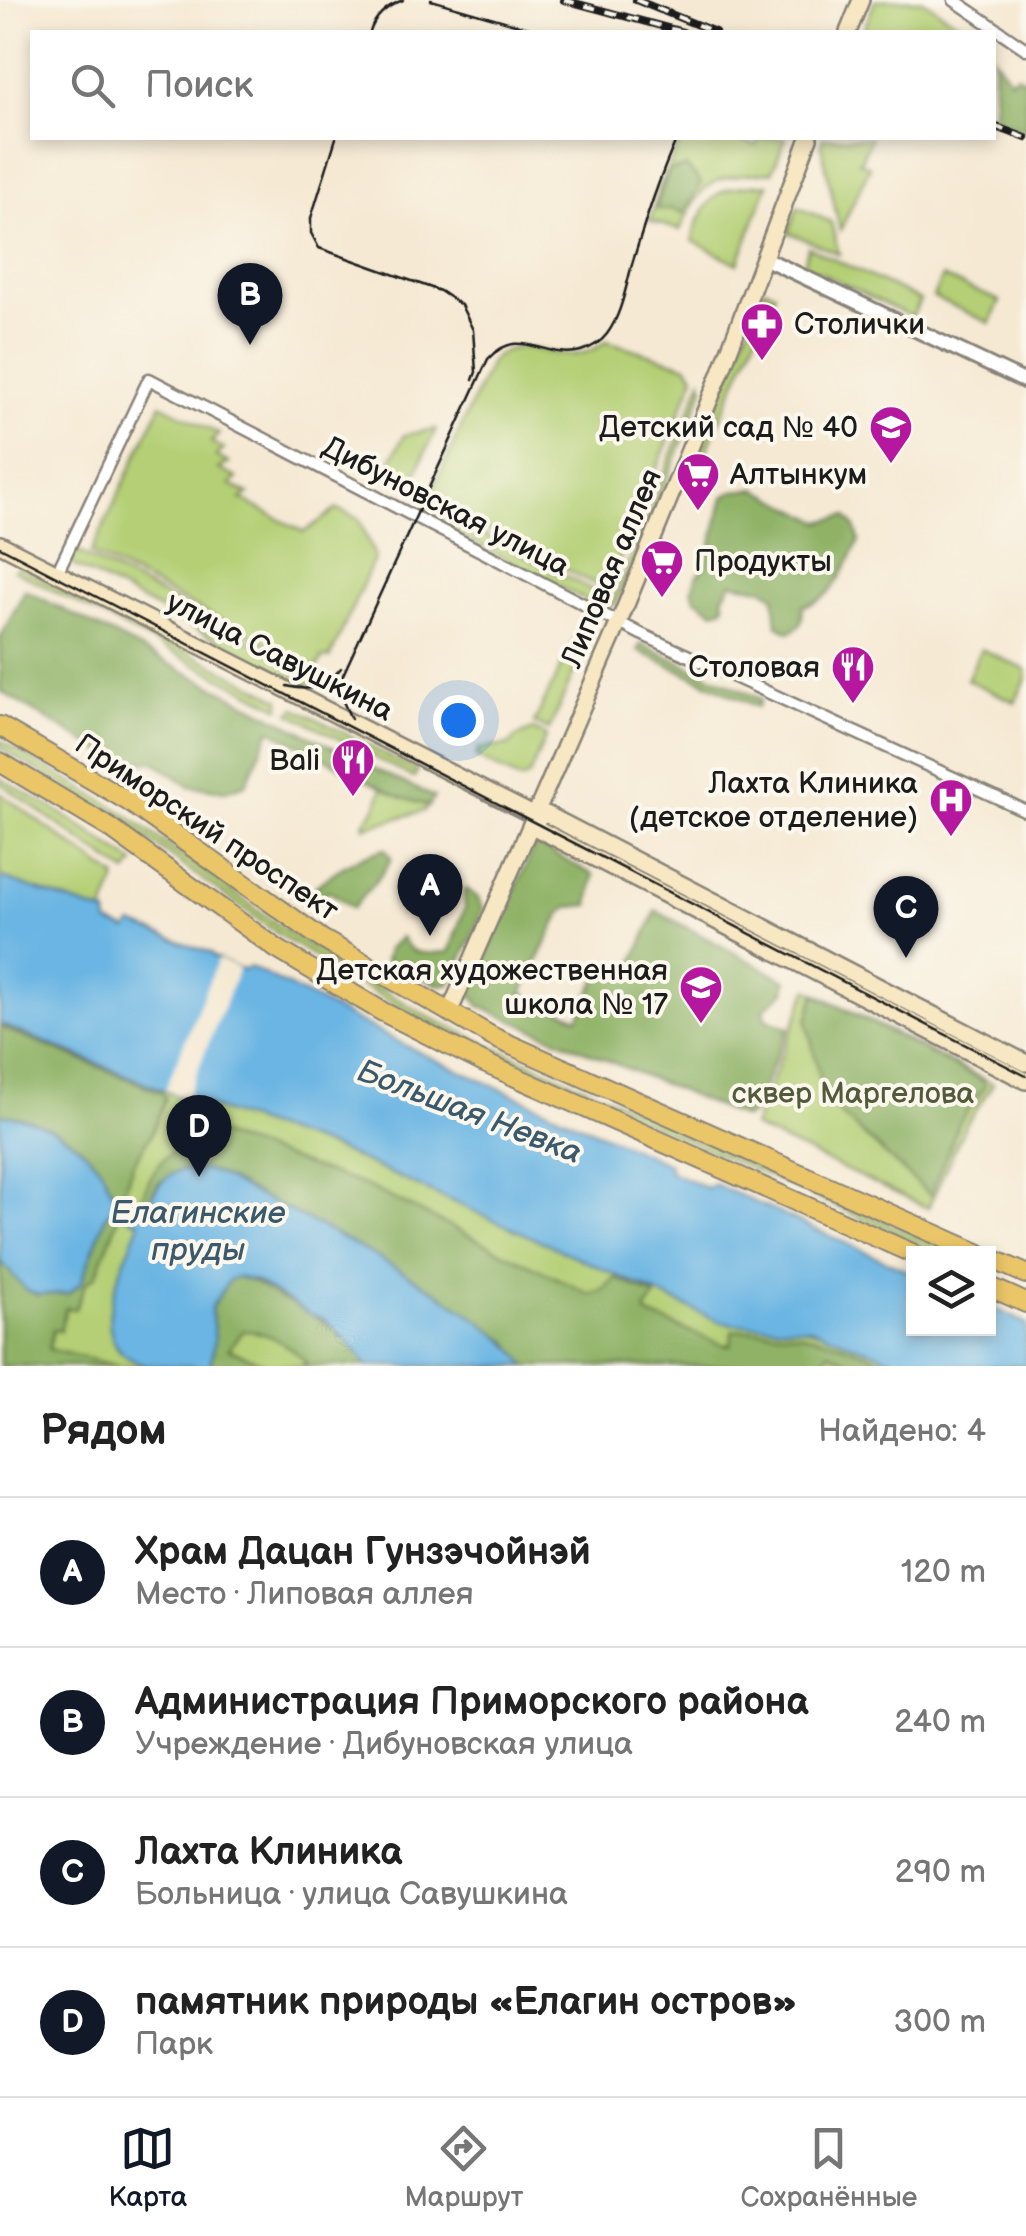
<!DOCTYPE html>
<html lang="ru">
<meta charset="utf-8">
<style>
body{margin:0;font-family:"Balsamiq Sans",sans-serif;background:#f2f2f2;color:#222}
.controls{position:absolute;right:30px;bottom:30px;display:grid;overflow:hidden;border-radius:0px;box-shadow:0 5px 15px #0003}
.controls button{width:90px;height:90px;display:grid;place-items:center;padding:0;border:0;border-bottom:2px solid #e0e0e0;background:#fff;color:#222;font:50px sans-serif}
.you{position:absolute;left:458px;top:720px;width:35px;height:35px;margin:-25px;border:8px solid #fff;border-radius:50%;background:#1a73e8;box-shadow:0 0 0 15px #1a73e833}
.badge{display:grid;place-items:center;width:65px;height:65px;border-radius:50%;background:#111827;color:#fff;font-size:32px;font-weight:700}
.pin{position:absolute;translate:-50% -82px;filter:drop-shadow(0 2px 5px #0008)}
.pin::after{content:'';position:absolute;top:52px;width:35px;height:30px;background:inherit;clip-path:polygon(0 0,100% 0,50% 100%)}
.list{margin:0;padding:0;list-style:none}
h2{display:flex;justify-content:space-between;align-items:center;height:130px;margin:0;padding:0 40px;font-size:42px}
h2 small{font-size:32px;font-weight:400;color:#767676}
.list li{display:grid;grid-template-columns:65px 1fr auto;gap:30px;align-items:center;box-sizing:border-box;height:150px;padding:0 40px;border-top:2px solid #e0e0e0}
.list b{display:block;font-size:38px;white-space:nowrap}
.list p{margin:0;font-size:32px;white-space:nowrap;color:#767676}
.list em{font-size:32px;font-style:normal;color:#767676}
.icon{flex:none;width:55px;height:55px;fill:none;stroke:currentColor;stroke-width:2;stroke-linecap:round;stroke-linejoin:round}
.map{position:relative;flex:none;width:1026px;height:1366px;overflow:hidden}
.search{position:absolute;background:#fff;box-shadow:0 5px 15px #0003;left:30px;right:30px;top:30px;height:110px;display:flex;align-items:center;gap:25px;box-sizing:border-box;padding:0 35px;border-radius:0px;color:#767676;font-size:38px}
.sheet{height:730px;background:#fff}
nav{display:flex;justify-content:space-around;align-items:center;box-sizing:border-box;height:140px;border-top:2px solid #e0e0e0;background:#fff;font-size:28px;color:#767676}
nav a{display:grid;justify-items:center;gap:5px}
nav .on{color:#111827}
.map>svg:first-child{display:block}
.green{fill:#b4cf75;stroke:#687648;stroke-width:2.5}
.forest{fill:#8fb266;stroke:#566741;stroke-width:2.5}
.water{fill:#6ab5e3;stroke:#436880;stroke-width:2.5}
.pier{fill:#f5e9d3}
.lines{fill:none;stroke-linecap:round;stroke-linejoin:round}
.minor-casing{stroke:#888278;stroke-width:15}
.tertiary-casing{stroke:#888278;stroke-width:18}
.secondary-casing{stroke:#888278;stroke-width:20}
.primary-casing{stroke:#888278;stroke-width:22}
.minor{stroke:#fff;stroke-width:10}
.tertiary{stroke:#fff;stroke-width:12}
.secondary{stroke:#f7e8c3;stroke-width:15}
.primary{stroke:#ebc669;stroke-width:18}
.tram{stroke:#1c1c1c;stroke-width:2.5}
.rail-casing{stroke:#1c1c1c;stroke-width:8}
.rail{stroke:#fbf7ec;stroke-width:4;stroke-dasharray:11;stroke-linecap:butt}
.labels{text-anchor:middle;stroke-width:8;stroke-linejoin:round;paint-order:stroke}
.poi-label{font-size:30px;fill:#1c1c1c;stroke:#fbf7ec;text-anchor:end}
.street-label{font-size:30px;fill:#1c1c1c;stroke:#fbf7ec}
.park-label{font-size:30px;fill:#515b3b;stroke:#fbf7ec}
.water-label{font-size:32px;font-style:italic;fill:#3b596c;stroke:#fbf7ec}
</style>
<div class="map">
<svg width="1026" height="1366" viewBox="0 0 1026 1366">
<rect width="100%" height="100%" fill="#fbf7ec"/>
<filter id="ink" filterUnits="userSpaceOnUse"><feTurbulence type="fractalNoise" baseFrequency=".01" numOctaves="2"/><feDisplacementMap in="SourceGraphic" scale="20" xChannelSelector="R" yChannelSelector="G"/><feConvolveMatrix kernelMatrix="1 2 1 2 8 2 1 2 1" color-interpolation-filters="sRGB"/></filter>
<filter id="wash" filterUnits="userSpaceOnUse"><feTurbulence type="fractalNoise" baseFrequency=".0048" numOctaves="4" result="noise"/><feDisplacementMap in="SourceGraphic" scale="40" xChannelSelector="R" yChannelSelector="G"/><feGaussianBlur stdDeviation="2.25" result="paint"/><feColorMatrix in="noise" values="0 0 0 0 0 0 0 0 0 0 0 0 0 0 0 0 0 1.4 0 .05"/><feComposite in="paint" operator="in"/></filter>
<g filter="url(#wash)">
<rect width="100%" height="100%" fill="#f5e9d3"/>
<!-- green -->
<g class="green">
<polygon points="875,0 923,0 971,32 958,26 952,26 948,32 863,32"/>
<path d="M 682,138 L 735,138 L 756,146 L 760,138 L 786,138 L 772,172 C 717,177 704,175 680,230 L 650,221 L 660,186 Z"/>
<polygon points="823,138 871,138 860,162 870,167 840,231 821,144"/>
<path d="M 768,184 L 738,264 L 693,241 C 693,232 696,226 700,218 C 716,184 734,187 768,184 Z"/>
<polygon points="797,207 831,222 839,254 788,232"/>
<polygon points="808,247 920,300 912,317 804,265"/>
<polygon points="942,277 1000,301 990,323 933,297"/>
<polygon points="764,288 775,293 703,458 699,451"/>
<path d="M 607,341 L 688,366 L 695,376 L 607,590 L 428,500 L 491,361 C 525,325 558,378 607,341 Z"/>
<polygon points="702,380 704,388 617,603 610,607"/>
<polygon points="161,404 219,434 211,442 224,449 216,456 229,463 219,469 237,478 230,485 249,494 241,499 304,532 337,509 359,519 375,557 330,658 323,657 316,669 91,553"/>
<polygon points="436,429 409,488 383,475 404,435"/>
<polygon points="425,505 604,596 599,607 421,515"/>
<polygon points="75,550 316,675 325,680 305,685 71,564"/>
<polygon points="19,566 280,699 280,708 14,570"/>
<polygon points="580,628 591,633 549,730 534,723"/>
<polygon points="981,649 1026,670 1026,679 1015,702 967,680"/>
<polygon points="296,708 417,771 414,778 290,713"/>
<polygon points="533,730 546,736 529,776 521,780 476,757 479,749 509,745 516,737"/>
<polygon points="0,740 122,812 288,932 428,1017 955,1253 939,1253 425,1023 284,938 118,818 0,748"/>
<polygon points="0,778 59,812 135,863 127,873 0,783"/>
<polygon points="382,788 429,806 424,811 365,827 364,823 377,806"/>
<polygon points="0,793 117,878 103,913 0,877"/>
<polygon points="808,989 993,1084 965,1126 928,1208 753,1127"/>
<polygon points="0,1024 183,1098 338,1150 458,1204 789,1325 829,1333 910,1366 0,1366"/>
</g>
<!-- forest -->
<g class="forest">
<polygon points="994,57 1010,79 1017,75 1026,81 1026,131 994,118"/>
<polygon points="687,167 701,183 684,213 671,209 655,209 669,170"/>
<path d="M 757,489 L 821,522 L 846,516 C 854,524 857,529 859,541 C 846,566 834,601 803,606 C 801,620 805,626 789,632 L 777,625 L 774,596 L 762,588 L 731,583 L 723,598 L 725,604 L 722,609 L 713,611 L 695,598 L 692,590 L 696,577 L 706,565 L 724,497 L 733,491 Z"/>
<polygon points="25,590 381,772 434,797 429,806 400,797 270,730 246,784 225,791 189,786 155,762 117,761 0,691 0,638"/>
<polygon points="641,644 761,699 758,707 638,651"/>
<polygon points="535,844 594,875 589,905 568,907 560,915 522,993 578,1018 604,964 628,974 656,911 787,981 785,991 764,1009 767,1019 789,1028 751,1114 744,1118 481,1007 470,993"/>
<path d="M 385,849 L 391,857 C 388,871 363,894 353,908 L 329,891 L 319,897 L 310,892 C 332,871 356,857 385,849 Z"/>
<path d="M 467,889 L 478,898 L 484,910 L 450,985 L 437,984 L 385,961 L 388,949 L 401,937 C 413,959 427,953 449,952 L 465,907 L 464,891 Z"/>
<polygon points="815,994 983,1081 985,1086 959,1123 930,1195 838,1112 821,1082 807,1022"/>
<path d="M 0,1027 L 161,1092 L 166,1098 L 151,1135 L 133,1164 L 120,1202 C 89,1157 60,1120 0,1114 Z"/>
<path d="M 212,1132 L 367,1186 L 590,1294 L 603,1290 L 615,1278 L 656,1296 L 646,1309 L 646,1314 L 721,1344 L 731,1345 L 732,1331 C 804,1327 831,1339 896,1366 L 858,1366 L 828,1352 L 821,1366 L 526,1366 L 508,1342 L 426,1286 L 292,1212 L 215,1173 L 182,1170 L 158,1183 L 147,1205 L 137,1208 C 152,1175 159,1144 201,1149 Z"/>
<polygon points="111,1210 117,1211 118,1219 96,1276 86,1283 75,1309 66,1308 60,1331 53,1330 49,1349 117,1366 0,1366 0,1261 27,1290 38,1295 69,1293 81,1283 106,1215"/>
<path d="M 237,1277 C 255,1281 265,1289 280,1298 C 321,1319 339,1327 367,1366 L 303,1366 L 306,1362 C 288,1345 268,1330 243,1331 L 229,1349 L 270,1366 L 210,1366 L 215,1340 L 211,1308 L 229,1279 Z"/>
</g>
<!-- water -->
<g class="water">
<polygon points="0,877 107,914 108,923 127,930 132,924 211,953 215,958 243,970 250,967 427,1056 669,1164 669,1171 707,1188 714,1184 913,1273 914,1328 988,1328 989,1306 1026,1323 1026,1366 910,1366 810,1328 732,1324 716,1320 338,1150 183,1098 0,1024"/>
<path d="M 0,1114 C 35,1117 76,1137 98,1165 C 106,1175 110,1191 118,1199 C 125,1207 139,1209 147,1205 C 158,1183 171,1166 199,1169 C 219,1171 236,1186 255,1194 C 311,1221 501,1316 526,1366 L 367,1366 L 352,1346 L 324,1319 L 311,1315 L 255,1281 L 237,1277 L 229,1280 L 211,1308 L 215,1340 L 210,1366 C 190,1366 165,1366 146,1365 C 78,1348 123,1267 138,1228 L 139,1222 L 111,1210 L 106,1215 L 81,1283 L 69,1293 L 38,1295 L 26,1290 L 0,1261 Z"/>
</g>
<!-- pier -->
<polygon class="pier" points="218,959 239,968 186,1099 165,1090"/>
</g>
<g filter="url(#ink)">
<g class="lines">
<!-- minor casing -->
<g class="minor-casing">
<g id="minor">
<polyline points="954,0 1026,49"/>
<polyline points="57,573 149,379 641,634 1026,811"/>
</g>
</g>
<!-- tertiary casing -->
<g class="tertiary-casing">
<polyline id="tertiary" points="764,258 1026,382"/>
</g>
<!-- secondary casing -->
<g class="secondary-casing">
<g id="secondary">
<polyline points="848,32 861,0"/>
<polyline points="0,544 535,816 546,814 1026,1063"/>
<polyline points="535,816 538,829 1026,1081"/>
<polyline points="449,1013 619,622 721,372 809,138"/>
</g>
</g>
<!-- primary casing -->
<g class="primary-casing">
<g id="primary">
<polyline points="0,726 128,801 322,939 493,1037 980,1254"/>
<polyline points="0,762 110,828 277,949 383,1012 482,1062 914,1254"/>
<polyline points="988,1257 1026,1274"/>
<polyline points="988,1286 1026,1303"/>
</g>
</g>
<!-- minor -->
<use href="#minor" class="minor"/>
<!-- tertiary -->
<use href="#tertiary" class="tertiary"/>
<!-- secondary -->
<use href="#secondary" class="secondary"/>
<!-- primary -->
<use href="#primary" class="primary"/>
<!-- tram -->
<g class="tram">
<polyline points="431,0 543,32"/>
<path d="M 370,32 C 375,16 387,6 403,0"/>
<polyline points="336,138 311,218 311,233 319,248 440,291 461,305 473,330 476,372 473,380"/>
<polyline points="0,547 1026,1076"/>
<path d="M 287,686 C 311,692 325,688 341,668"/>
<path d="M 351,719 L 341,697 L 342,677 L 488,359 C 520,324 545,361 581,351 C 591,348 601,342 607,334 C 622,314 626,285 633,261 C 646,219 659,178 677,138"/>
</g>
<!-- rail casing -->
<g class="rail-casing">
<g id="rail">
<polyline points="564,0 683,32"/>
<polyline points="636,0 715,32"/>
<polyline points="994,126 1026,138"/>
</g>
</g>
<!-- rail -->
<use href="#rail" class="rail"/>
</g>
</g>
<!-- icons -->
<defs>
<g id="pharmacy-pin" transform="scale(2.25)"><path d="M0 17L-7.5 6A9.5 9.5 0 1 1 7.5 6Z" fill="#b5179e" stroke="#fbf7ec"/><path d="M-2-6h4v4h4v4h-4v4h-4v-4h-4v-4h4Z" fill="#fff"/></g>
<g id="school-pin" transform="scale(2.25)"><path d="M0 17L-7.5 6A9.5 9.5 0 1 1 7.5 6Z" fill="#b5179e" stroke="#fbf7ec"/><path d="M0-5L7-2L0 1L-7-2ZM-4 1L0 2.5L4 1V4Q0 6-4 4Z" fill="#fff"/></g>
<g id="supermarket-pin" transform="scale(2.25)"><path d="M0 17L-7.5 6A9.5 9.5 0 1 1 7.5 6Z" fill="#b5179e" stroke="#fbf7ec"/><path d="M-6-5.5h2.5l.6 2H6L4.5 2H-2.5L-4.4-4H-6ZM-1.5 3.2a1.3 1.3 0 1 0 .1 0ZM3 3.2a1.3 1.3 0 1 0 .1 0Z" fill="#fff"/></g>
<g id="restaurant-pin" transform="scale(2.25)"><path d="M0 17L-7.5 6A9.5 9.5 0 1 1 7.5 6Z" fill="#b5179e" stroke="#fbf7ec"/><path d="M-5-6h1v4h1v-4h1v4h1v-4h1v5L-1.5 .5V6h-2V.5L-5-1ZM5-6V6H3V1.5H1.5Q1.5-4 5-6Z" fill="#fff"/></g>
<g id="hospital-pin" transform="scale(2.25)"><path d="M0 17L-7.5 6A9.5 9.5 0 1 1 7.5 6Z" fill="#b5179e" stroke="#fbf7ec"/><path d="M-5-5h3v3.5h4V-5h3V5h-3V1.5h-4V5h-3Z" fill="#fff"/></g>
</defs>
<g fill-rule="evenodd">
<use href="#pharmacy-pin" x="762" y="324"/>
<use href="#school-pin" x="891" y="427"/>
<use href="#supermarket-pin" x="698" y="474"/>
<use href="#supermarket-pin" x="662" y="561"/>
<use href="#restaurant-pin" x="853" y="667"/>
<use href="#restaurant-pin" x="353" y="760"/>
<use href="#hospital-pin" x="951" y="800"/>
<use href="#school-pin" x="701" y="987"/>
</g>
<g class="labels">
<!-- poi labels -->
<g class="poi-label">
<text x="794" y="334" text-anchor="start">Столички</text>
<text x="858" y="437">Детский сад № 40</text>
<text x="730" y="484" text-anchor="start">Алтынкум</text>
<text x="694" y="571" text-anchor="start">Продукты</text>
<text x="820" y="677">Столовая</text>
<text x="320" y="770">Bali</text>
<text x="918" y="793">Лахта Клиника<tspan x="918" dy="34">(детское отделение)</tspan></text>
<text x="668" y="980">Детская художественная<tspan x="668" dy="34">школа № 17</tspan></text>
</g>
<!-- street labels -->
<g class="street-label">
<text transform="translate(446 506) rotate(27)" y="10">Дибуновская улица</text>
<text transform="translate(611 568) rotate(-67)" y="10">Липовая аллея</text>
<text transform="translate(280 656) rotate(27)" y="10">улица Савушкина</text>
<text transform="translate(207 827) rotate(34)" y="10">Приморский проспект</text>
</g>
<!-- park labels -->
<g class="park-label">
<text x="853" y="1103">сквер Маргелова</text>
</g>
<!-- water labels -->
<g class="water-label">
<text transform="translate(470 1111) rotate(21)" y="11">Большая Невка</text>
<text x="198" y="1223">Елагинские<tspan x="198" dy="37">пруды</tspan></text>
</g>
</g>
</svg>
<div class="controls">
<button><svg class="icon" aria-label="layers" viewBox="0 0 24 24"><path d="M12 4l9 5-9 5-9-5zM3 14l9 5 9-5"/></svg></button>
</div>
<div class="you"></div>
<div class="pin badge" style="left:430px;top:936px">A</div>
<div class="pin badge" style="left:250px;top:345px">B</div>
<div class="pin badge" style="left:906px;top:958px">C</div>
<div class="pin badge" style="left:199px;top:1177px">D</div>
<div class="search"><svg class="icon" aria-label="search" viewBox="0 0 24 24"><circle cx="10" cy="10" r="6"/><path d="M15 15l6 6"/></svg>Поиск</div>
</div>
<section class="sheet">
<h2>Рядом<small>Найдено: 4</small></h2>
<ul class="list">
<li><span class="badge">A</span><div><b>Храм Дацан Гунзэчойнэй</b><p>Место · Липовая аллея</p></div><em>120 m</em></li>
<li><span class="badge">B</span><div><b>Администрация Приморского района</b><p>Учреждение · Дибуновская улица</p></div><em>240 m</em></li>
<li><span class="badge">C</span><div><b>Лахта Клиника</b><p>Больница · улица Савушкина</p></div><em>290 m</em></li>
<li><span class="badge">D</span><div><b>памятник природы «Елагин остров»</b><p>Парк</p></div><em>300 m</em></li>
</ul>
</section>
<nav>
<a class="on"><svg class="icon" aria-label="map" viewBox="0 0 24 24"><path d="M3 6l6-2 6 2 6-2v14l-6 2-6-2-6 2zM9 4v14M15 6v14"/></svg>Карта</a>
<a><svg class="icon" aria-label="directions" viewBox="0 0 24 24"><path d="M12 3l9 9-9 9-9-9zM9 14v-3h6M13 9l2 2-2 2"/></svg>Маршрут</a>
<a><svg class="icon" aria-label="saved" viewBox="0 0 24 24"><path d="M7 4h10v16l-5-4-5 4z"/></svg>Сохранённые</a>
</nav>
